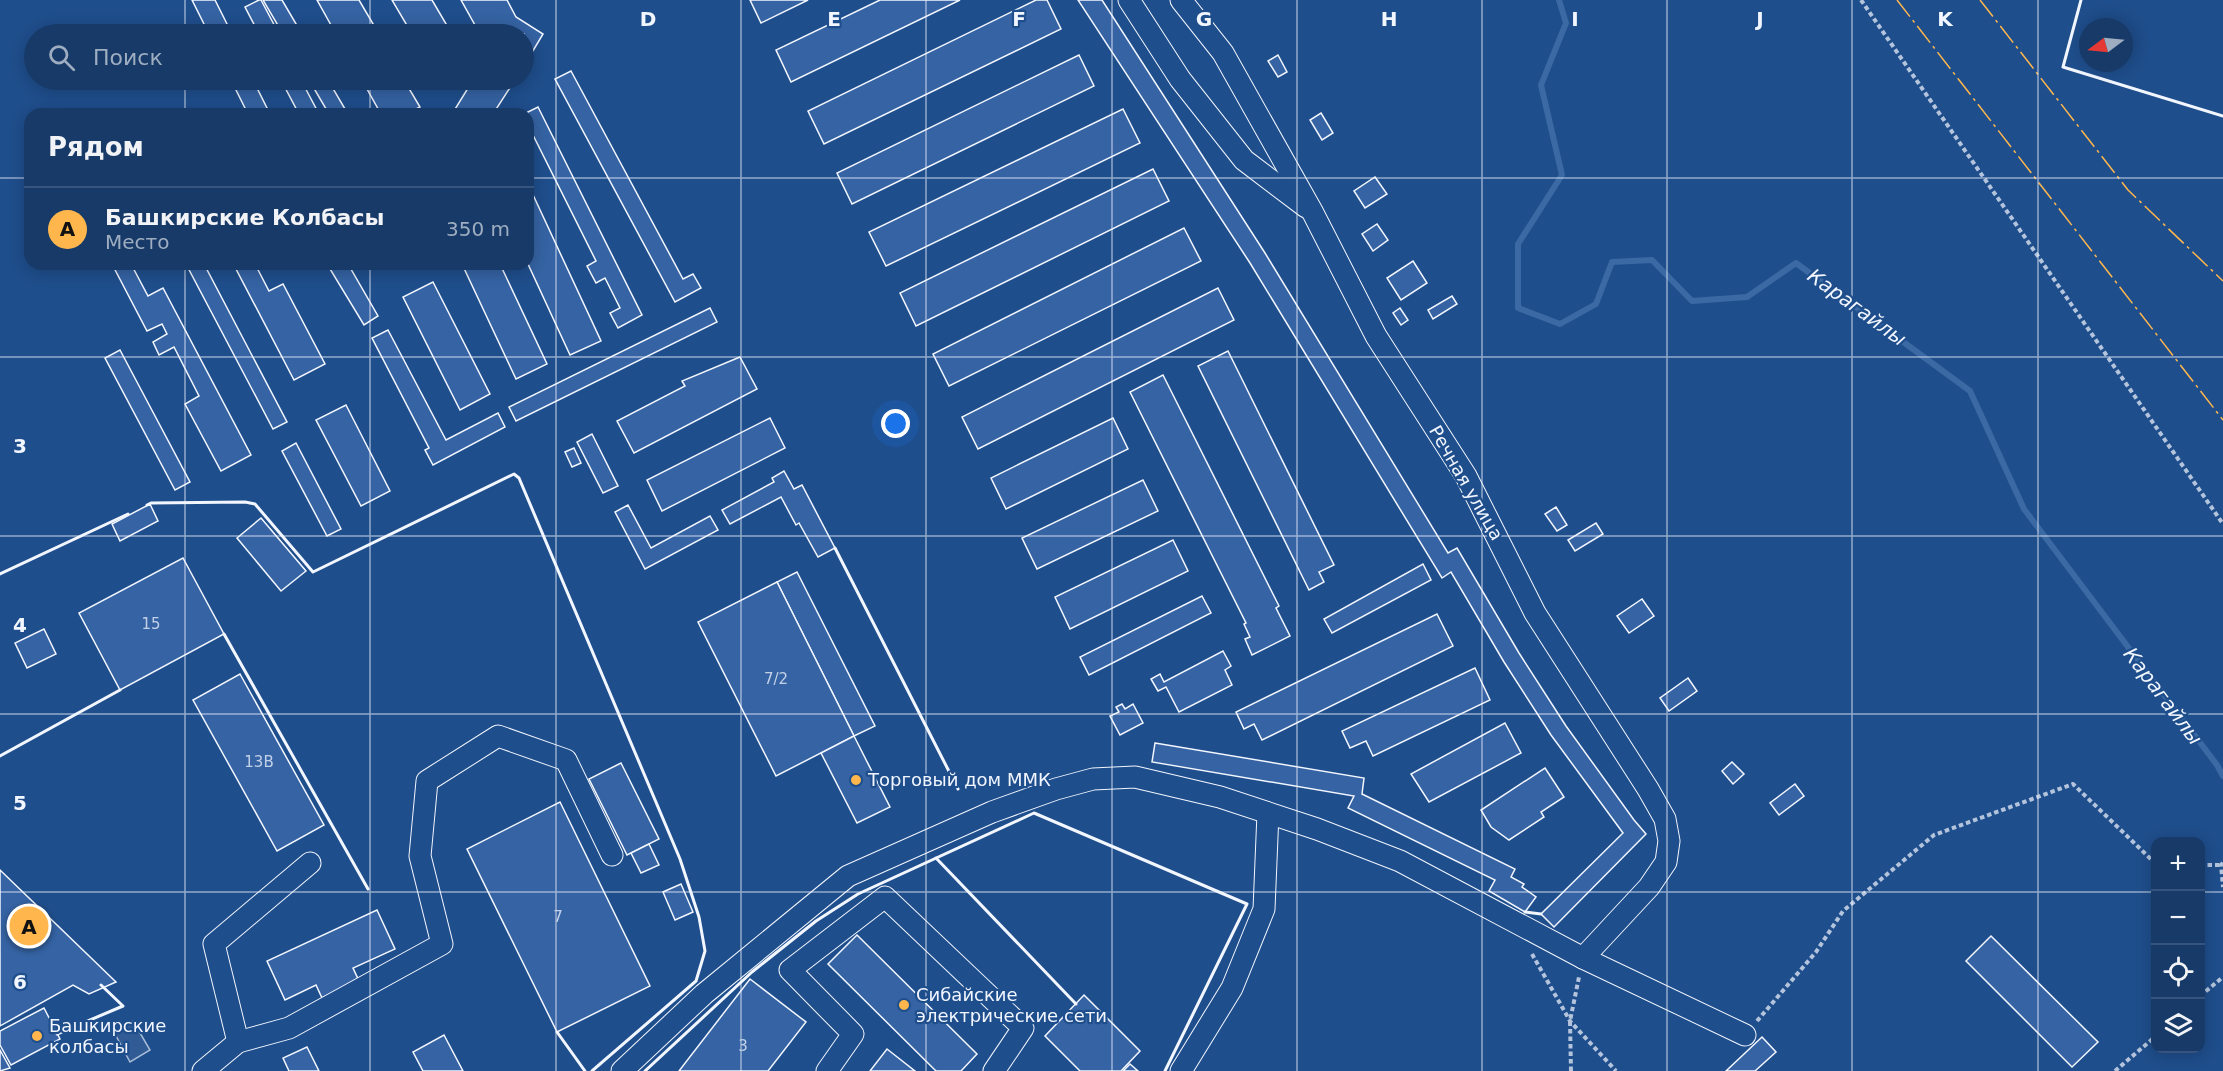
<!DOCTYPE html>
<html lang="ru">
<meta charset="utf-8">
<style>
body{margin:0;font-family:"DejaVu Sans",sans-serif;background:#244571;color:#f1f3f6}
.controls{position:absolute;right:18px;bottom:18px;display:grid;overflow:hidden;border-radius:12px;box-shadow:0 3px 15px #0003}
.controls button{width:54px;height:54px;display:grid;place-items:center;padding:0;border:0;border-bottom:2px solid #36547d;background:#173a69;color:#f1f3f6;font:30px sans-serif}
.compass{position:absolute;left:2079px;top:18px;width:54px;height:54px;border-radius:50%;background:#173a69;box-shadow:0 3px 15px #0003;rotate:254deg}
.you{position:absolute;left:896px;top:424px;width:21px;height:21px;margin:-15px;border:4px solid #fff;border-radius:50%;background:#1a73e8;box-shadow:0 0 0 9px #1a73e833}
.badge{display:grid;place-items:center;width:39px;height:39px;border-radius:50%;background:#ffb74d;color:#111;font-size:20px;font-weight:700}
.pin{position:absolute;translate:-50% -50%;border:3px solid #fff;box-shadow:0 2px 6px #0006}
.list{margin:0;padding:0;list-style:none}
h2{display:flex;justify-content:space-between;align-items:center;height:78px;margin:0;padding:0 24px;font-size:26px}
h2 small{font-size:20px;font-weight:400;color:#9eadc0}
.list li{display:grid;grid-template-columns:39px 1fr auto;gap:18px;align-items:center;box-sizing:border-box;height:84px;padding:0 24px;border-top:2px solid #36547d}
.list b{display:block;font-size:22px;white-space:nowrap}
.list p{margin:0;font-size:20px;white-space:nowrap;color:#9eadc0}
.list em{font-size:20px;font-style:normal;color:#9eadc0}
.icon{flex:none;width:33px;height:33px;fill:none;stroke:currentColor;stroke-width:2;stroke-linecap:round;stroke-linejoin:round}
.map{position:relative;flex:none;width:2223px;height:1071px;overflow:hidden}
.search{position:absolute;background:#173a69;box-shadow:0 3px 15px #0003;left:24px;top:24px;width:510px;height:66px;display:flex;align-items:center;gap:15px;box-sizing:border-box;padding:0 21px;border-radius:33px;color:#9eadc0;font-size:22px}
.panel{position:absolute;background:#173a69;box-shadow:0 3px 15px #0003;left:24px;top:108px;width:510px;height:162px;border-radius:18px}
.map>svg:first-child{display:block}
.parking{fill:#305b95;stroke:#a8bbd7;stroke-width:1.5}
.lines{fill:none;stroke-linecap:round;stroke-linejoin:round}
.stream{stroke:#3b69a3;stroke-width:6}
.building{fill:#3563a3;stroke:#f2f6ff;stroke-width:1.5}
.minor-casing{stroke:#f2f6ff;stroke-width:23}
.path{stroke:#b3c4dc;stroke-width:4;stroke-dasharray:4.5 3;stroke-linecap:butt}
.minor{stroke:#1f4e8c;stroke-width:21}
.wall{stroke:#f2f6ff;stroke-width:3}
.power{stroke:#ffb74d;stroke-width:1.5;stroke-dasharray:21 4.5 3 4.5;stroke-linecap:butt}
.grid{fill:none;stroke:#f2f6ff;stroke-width:1.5;stroke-opacity:0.55}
.poi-dot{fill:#ffb74d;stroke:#1f4e8c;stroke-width:2}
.labels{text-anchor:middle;stroke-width:4.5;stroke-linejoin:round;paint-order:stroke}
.number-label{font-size:15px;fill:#c3d1e8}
.street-label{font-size:18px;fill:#f2f6ff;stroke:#1f4e8c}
.poi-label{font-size:18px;fill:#f2f6ff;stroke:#1f4e8c;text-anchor:start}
.water-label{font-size:20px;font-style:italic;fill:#f2f6ff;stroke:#1f4e8c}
.grid-label{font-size:20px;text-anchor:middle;font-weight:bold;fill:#f2f6ff;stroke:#1f4e8c;stroke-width:4.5;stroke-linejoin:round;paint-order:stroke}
</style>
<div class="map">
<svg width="2223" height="1071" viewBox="0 0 2223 1071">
<rect width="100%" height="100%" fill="#1f4e8c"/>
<!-- parking -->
<polygon class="parking" points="133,1021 150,1050 130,1062 114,1032"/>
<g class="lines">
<!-- stream -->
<polyline class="stream" points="1559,0 1566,23 1541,85 1562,175 1518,244 1518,308 1560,324 1596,304 1612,262 1652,260 1692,301 1747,297 1796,263 1970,391 2024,509 2217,765 2223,776"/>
</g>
<!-- building -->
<g class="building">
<polygon points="192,0 215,0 232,34 209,34"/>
<polygon points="259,0 261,0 279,34 259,34 245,7"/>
<polygon points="263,0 282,0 302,34 283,34"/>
<polygon points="317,0 359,0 379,34 336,34"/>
<polygon points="392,0 432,0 452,34 412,34"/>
<polygon points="461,0 507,0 516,17 543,34 524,66 524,34 480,34"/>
<polygon points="750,0 808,0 761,23"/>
<polygon points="880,0 960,0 791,82 776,50"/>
<polygon points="1036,0 1047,0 1061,29 824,144 808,111"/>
<polygon points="1078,0 1102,0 1265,253 1448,553 1457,548 1519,653 1566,726 1634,820 1646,834 1554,927 1541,914 1623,833 1551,735 1504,662 1451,572 1442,578 1250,263"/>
<polygon points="1079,55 1094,86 852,204 837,173"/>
<polygon points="1278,55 1287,72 1278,77 1268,61"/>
<polygon points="571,71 683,279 693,274 701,288 675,302 555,79"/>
<polygon points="231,80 253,80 270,114 248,114"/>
<polygon points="281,80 301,80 319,114 299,114"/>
<polygon points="309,80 328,80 348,114 329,114"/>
<polygon points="362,80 404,80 420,107 406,114 381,114"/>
<polygon points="473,80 515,80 493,114 452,114"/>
<polygon points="538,107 642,315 618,328 610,313 620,308 605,278 596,283 587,266 596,261 528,125 528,114 524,114"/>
<polygon points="1123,109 1140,143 886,266 869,232"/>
<polygon points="1321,113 1333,133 1322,140 1310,120"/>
<polygon points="1153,169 1169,201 916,326 900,293"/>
<polygon points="1375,177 1387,194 1365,208 1354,191"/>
<polygon points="528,184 601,341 570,355 528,264"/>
<polygon points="1377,224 1388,240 1373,251 1362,234"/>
<polygon points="1184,228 1201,261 949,386 933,354"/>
<polygon points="1413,261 1427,283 1401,300 1387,278"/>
<polygon points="112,264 131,264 148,296 163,288 251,455 221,471 185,404 199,396 174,347 159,355 153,342 167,334 162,324 147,331"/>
<polygon points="186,264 204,264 287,422 273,429"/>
<polygon points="246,264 255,264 269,291 283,284 325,364 294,380 236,269"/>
<polygon points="327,264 348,264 378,316 364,325"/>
<polygon points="462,264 500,264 547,364 516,379"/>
<polygon points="433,282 490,394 460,410 403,297"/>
<polygon points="1218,288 1234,320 978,449 962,417"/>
<polygon points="1452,296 1457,304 1433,319 1428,310"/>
<polygon points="710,308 717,322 516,421 509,407"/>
<polygon points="1400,308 1408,320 1401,325 1393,313"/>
<polygon points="388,330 446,440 498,413 505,427 433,465 425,450 429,448 372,338"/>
<polygon points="120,350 190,482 175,490 105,358"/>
<polygon points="1228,351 1334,565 1319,572 1324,582 1309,590 1198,366"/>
<polygon points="740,357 757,389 634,453 617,421 685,386 682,381"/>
<polygon points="1163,375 1279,606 1276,608 1290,636 1252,655 1245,639 1250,637 1244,624 1246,623 1130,392"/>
<polygon points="346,405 390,491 361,506 316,420"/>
<polygon points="770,418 785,448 662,511 647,480"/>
<polygon points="1113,418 1128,449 1006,509 991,478"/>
<polygon points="592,434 618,486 603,493 577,442"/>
<polygon points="296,443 341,529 327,536 282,451"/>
<polygon points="574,448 581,463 572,467 565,452"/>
<polygon points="784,471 794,489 802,485 835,548 818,557 799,523 796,525 781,497 730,524 722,510 774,482 772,478"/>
<polygon points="1143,480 1158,511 1037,569 1022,538"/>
<polygon points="150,504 158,521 120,541 112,524"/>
<polygon points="628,505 651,548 710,516 718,530 645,569 615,512"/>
<polygon points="1556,507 1567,525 1557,531 1545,514"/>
<polygon points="261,518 306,571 281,591 237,538"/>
<polygon points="1596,523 1603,534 1575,551 1568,540"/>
<polygon points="1173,540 1188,571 1070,629 1055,597"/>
<polygon points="183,558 224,634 120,690 79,613"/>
<polygon points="1423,564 1431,580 1332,633 1324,619"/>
<polygon points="797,572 875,726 854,736 777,582"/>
<polygon points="777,582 854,736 776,776 698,622"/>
<polygon points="1202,596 1211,613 1089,675 1080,657"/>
<polygon points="1642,599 1654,616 1629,633 1617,616"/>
<polygon points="1437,614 1453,646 1262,740 1254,724 1244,729 1236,712"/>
<polygon points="44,629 56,654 27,668 15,643"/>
<polygon points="1223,651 1231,666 1225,670 1232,685 1179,712 1166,687 1158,691 1151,679 1160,674 1164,682"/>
<polygon points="1475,668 1490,700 1373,756 1366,741 1350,748 1342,731"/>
<polygon points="240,674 324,825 277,851 193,700"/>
<polygon points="1688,678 1697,691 1669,711 1660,698"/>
<polygon points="1122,704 1125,709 1133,704 1143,723 1120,735 1110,716 1119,712 1116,707"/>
<polygon points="1505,723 1521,753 1429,802 1411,774"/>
<polygon points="854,736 890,807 857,823 821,753"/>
<polygon points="1155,743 1364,778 1362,794 1515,869 1511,877 1524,884 1522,887 1536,897 1525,912 1489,891 1495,880 1348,808 1354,796 1152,762"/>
<polygon points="1732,762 1744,774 1733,784 1722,771"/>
<polygon points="621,763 659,839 627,855 589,779"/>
<polygon points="1545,768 1564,797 1541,812 1544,817 1509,840 1491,827 1481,810"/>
<polygon points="1795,784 1804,796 1779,815 1770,803"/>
<polygon points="560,802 650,986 557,1032 467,849"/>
<polygon points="649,844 659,865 641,873 631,853"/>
<polygon points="0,870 116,982 89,994 73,985 0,1026"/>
<polygon points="681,884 693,912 675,920 663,892"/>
<polygon points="377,910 395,949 353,968 359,981 322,998 316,985 285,1000 267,961"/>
<polygon points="857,935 977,1054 961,1071 936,1071 828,964"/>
<polygon points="1991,936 2098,1042 2072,1067 1966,961"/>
<polygon points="750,979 806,1022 768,1071 679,1071"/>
<polygon points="1084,995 1140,1051 1121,1071 1080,1071 1045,1036"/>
<polygon points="44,1008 60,1039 11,1065 0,1045 0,1031"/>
<polygon points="444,1035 463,1071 423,1071 413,1052"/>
<polygon points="1762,1037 1776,1052 1755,1071 1726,1071"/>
<polygon points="307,1047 319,1071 289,1071 283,1058"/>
<polygon points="887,1049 915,1071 870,1071"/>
<polygon points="0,1050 10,1068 0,1071"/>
<polygon points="1130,1064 1138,1071 1123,1071"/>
</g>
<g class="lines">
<!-- minor casing -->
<g class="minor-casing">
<g id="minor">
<polyline points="1129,0 1180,79 1244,160 1306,207"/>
<polyline points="1181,0 1223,53 1313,213 1376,336 1466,476 1535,613 1648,789 1665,819 1669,841 1666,862 1649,887 1583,958"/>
<polyline points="238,1042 214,944 310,863"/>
<polyline points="203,1071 238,1042 289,1028 442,944 420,856 427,781 498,736 566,760 612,855"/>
<polyline points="622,1071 704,994 848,876 992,812 1056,789 1093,779 1135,777 1220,797 1317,829 1400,861 1583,958 1745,1035"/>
<polyline points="827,1071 853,1034 790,970 885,897 1023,1028 994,1071"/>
<polyline points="1181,1071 1232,988 1264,909 1268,813"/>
</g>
</g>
<!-- path -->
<g class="path">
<polyline points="1861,0 2223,524"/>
<polyline points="2223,863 2221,865 2223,887"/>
<polyline points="2200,865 2221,865"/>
<polyline points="1532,954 1570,1021 1616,1071"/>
<polyline points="2200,996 2223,977"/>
<polyline points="1757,1021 1816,952 1843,911 1934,835 2073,784 2156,864"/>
<polyline points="1571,1071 1570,1021 1579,977"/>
<polyline points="2115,1071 2156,1036"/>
</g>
<!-- minor -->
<use href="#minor" class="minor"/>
<!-- wall -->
<g class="wall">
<polyline points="2081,0 2063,67 2223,116"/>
<polyline points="147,505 151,503 245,502 255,504 313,572 514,474 519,478 680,859 699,917 705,951 696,981 592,1071"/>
<polyline points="835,548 958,789"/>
<polyline points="0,574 128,514"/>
<polyline points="224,634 368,889"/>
<polyline points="0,756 120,690"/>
<polyline points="936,858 1076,1004"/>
<polyline points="1525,912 1541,914"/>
<polyline points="557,1032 585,1071"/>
<polyline points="57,1034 123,1006 101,985"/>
<polyline points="645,1071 752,972 816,921 858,894 1034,813 1247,904 1165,1071"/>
</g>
<!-- power -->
<g class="power">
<polyline points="1897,0 2223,420"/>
<polyline points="1980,0 2128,190 2223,281"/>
</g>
</g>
<!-- grid -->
<path class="grid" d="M 185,0 L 185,34M 370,0 L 370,34M 556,0 L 556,1071M 741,0 L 741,1071M 926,0 L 926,1071M 1112,0 L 1112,1071M 1297,0 L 1297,1071M 1482,0 L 1482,1071M 1667,0 L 1667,1071M 1852,0 L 1852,1071M 2038,0 L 2038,1071M 185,80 L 185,114M 370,80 L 370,114M 0,178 L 30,178M 528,178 L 2223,178M 185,264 L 185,1071M 370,264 L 370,1071M 0,357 L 2223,357M 0,536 L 2223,536M 0,714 L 2223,714M 0,892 L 2156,892M 2200,892 L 2223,892"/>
<!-- markers -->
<g class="poi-dot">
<circle cx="856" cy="780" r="6"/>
<circle cx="904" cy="1005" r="6"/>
<circle cx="37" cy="1036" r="6"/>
</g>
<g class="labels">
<!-- number labels -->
<g class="number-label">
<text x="151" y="629">15</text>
<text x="776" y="684">7/2</text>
<text x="259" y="767">13В</text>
<text x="558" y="922">7</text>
<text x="743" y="1051">3</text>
</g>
<!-- street labels -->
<g class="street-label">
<text transform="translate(1466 483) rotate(60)" y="6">Речная улица</text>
</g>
<!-- poi labels -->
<g class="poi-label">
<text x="868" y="786">Торговый дом ММК</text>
<text x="916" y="1001">Сибайские<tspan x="916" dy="21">электрические сети</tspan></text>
<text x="49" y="1032">Башкирские<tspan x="49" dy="21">колбасы</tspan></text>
</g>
<!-- water labels -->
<g class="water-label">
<text transform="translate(1857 307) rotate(36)" y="7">Карагайлы</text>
<text transform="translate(2163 696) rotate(53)" y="7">Карагайлы</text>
</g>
</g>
<g class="grid-label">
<text x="648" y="26">D</text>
<text x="834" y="26">E</text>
<text x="1019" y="26">F</text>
<text x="1204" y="26">G</text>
<text x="1389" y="26">H</text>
<text x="1575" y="26">I</text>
<text x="1760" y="26">J</text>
<text x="1945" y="26">K</text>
<text x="20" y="453">3</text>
<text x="20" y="632">4</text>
<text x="20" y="810">5</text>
<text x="20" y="989">6</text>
</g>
</svg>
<div class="controls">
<button>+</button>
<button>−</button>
<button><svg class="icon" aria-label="locate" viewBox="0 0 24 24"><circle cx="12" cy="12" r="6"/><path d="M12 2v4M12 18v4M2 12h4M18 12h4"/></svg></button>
<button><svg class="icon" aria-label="layers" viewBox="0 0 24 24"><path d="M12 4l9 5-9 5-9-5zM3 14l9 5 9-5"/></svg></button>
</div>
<svg class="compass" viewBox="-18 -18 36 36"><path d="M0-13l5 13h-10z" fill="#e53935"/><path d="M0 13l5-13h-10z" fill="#9eadc0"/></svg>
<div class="you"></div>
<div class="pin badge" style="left:29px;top:926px">A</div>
<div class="search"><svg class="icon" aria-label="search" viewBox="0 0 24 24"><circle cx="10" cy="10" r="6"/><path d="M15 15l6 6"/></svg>Поиск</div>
<section class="panel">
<h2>Рядом<small></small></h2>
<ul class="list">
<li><span class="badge">A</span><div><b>Башкирские Колбасы</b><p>Место</p></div><em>350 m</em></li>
</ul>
</section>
</div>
